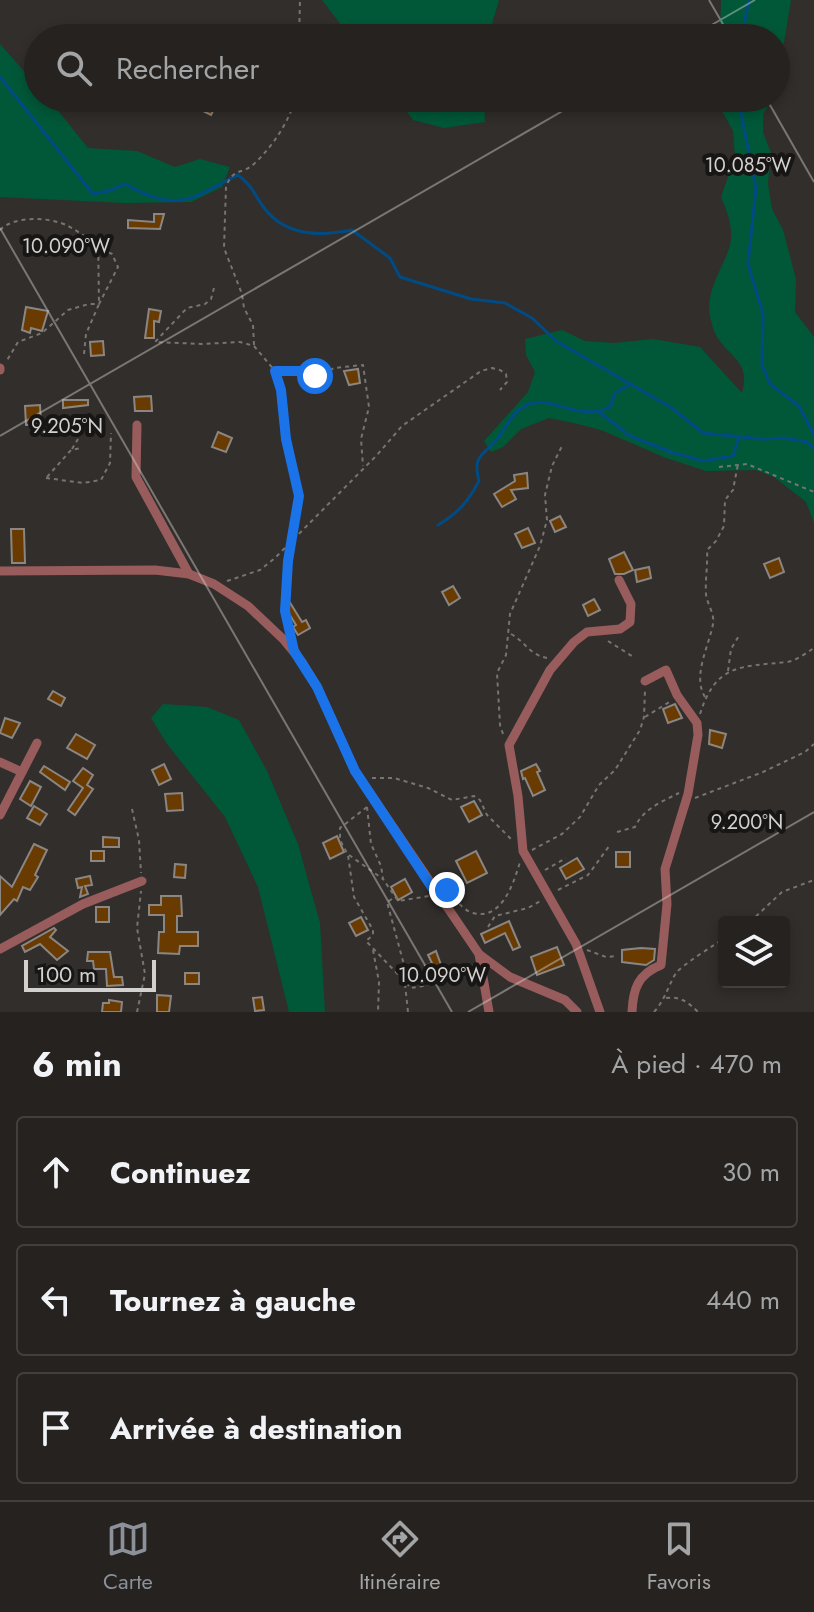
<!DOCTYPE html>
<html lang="fr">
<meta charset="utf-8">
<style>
body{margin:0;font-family:Jost,sans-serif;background:#312f2d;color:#f1f3f6}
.controls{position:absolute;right:24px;bottom:24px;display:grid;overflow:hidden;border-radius:8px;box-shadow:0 4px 12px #0003}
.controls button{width:72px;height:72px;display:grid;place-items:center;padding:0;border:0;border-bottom:2px solid #423f3e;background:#252220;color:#f1f3f6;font:40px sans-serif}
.scale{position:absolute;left:24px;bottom:20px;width:132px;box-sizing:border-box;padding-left:8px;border:4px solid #d3d1cf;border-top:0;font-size:22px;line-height:28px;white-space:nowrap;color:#d3d1cf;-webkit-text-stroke:6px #181615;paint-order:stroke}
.stop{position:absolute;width:24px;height:24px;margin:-18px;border:6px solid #1a73e8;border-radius:50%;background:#fff}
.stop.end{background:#1a73e8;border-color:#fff;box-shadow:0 2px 8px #0008}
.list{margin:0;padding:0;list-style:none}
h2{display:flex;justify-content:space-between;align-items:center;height:104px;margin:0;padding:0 32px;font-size:34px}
h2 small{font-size:26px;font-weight:400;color:#a3a4a5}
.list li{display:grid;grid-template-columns:52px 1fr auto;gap:24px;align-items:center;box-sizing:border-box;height:112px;margin:0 16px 16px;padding:0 16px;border:2px solid #423f3e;border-radius:8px}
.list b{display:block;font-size:30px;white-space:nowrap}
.list em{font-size:26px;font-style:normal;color:#a3a4a5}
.icon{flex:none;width:44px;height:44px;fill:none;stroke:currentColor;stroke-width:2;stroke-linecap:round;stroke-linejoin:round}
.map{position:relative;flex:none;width:814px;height:1012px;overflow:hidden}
.search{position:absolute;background:#252220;box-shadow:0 4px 12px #0003;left:24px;right:24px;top:24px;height:88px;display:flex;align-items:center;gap:20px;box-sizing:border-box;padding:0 28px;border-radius:44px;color:#a3a4a5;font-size:30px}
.sheet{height:488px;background:#252220}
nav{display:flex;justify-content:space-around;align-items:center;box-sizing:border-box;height:112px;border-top:2px solid #423f3e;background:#252220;font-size:22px;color:#a3a4a5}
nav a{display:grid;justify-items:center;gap:4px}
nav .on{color:#8c9099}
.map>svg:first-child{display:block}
.green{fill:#005838}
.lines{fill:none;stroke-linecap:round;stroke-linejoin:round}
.stream{stroke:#004b84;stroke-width:3}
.building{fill:#693b00;stroke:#8a8683;stroke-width:2}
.path{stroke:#777472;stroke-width:2;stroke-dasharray:4 4;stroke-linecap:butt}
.minor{stroke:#975c5b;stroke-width:9}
.route{stroke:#1a73e8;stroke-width:10}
.ticks{fill:none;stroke:#d3d1cf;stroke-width:2;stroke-opacity:0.45}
.ticks-label{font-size:20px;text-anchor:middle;fill:#d3d1cf;stroke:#181615;stroke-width:8;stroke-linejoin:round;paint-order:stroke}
</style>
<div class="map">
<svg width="814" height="1012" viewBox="0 0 814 1012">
<rect width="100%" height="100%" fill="#312e2b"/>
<!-- green -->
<g class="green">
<polygon points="322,0 499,0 488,38 351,38"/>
<polygon points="721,0 791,0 776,91 776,38 720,38"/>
<polygon points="0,44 38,87 38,98 48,98 88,148 137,151 175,167 200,159 230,167 222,187 191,202 124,203 0,197"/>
<polygon points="397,98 484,98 485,122 444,128 413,120"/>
<path d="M 715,98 L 772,98 L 763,115 L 763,132 L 771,153 L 768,184 L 772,209 L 783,230 L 796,279 L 795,312 L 814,337 L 814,523 L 806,502 L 774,477 L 756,470 L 706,471 L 666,458 L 601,430 L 574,423 L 549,418 L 521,429 L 503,447 L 491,452 L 484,441 L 528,392 L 535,372 L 526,355 L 525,339 L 562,330 L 585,341 L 614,343 L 653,339 L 700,347 L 742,393 C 750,364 734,360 719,340 C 714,334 712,324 710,317 C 704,288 729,261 731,239 C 732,223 727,211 721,197 L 735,157 L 733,131 Z"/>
<polygon points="163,704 207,707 239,720 267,771 298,844 320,923 325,1012 289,1012 258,887 225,817 167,744 151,718"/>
</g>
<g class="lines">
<!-- stream -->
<g class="stream">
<polyline points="741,38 749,0"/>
<path d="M 0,77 L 93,194 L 108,191 L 125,184 C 137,190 153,199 167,200 C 194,203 215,185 238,175 C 255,188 253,194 265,209 C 287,237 321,236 352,230 L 390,258 L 400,277 L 471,299 L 505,303 L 532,318 L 556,341 L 672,408 L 703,433 L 762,439 L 785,438 L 807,442 L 814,448"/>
<polyline points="738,98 756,188 748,264 763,314 762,365 770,384 799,406 814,435"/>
<polyline points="599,412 630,436 671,452 703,461 733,456 739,436"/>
<path d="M 438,525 C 458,513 468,502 479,481 C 472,455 483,456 497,439 C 505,430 510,416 520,409 C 548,388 573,424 610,407 L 615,393 L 629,385"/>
</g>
</g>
<!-- building -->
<g class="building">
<polygon points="202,98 211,98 218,102 211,115 197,108"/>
<polygon points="154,214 164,214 160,229 128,228 128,220 154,222"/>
<polygon points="26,307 48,311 42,331 31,328 30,333 22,330"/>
<polygon points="149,309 161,311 159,322 154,321 154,338 145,338"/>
<polygon points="103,341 104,355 91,356 90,342"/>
<polygon points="358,369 360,383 349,385 344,371"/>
<polygon points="151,396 152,411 135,411 134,397"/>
<polygon points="63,400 88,400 88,405 63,408"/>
<polygon points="40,405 41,424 26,425 25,406"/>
<rect x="64" y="424" width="15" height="9"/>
<polygon points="218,432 232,438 226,452 212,447"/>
<polygon points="527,473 528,488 511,490 516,499 502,507 494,494 515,481 514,475"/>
<polygon points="560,516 566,527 555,532 550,521"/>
<polygon points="528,528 535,543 522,548 515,534"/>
<polygon points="11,529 24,529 25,563 12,563"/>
<polygon points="624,552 633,570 624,574 615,574 609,559"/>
<polygon points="779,558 784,572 770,578 764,564"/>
<polygon points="649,567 651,578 637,582 635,570"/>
<polygon points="453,586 460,598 449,605 442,592"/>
<polygon points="594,599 600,610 588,616 583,605"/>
<polygon points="289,601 302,622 306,620 310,628 298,635 293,627 296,625 283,604"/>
<polygon points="53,691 65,698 61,706 48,699"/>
<polygon points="675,704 682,718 668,723 663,709"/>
<polygon points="5,718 20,723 12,738 0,733"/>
<polygon points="710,730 726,734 722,748 709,744"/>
<polygon points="76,734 95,745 87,759 67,748"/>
<polygon points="164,764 171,779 159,785 152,770"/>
<polygon points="536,764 540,771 537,772 545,790 533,796 525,778 523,779 521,771"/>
<polygon points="44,766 70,782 65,790 40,772"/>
<polygon points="83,768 93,775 87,785 93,789 75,815 68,810 83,788 73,781"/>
<polygon points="30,781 41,787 31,806 20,799"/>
<polygon points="182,793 183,810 167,811 165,794"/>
<polygon points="474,801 482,815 469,822 461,807"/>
<polygon points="34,806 47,814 40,825 27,818"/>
<polygon points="337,836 344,852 330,859 323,843"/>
<polygon points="103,837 119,838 119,847 103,847"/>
<polygon points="34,844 47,850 35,875 38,877 30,890 23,887 17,901 14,899 0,915 0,876 12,887"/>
<rect x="91" y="851" width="13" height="10"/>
<polygon points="476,851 487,873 467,883 456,861"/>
<rect x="616" y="852" width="14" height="15"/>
<polygon points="577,858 584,869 566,879 560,868"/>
<polygon points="175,864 186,865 185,878 174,877"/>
<polygon points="90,876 92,885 85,886 88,894 80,897 82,887 78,888 76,879"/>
<polygon points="405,879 412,892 398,900 391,887"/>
<polygon points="161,896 181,896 182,916 177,916 177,932 198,932 198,946 180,946 179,954 158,953 159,932 164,932 164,915 149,915 149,905 161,905"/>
<rect x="96" y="907" width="13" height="15"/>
<polygon points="361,917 368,930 356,936 349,923"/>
<polygon points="509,921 520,947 513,950 505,933 485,943 481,934"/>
<polygon points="54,928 56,930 50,937 68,951 57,960 40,944 25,952 22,946"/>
<polygon points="557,947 564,965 537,975 531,957"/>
<polygon points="641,948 655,949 654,960 646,965 622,962 622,950"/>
<polygon points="436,951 445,976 432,982 425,966 432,963 428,955"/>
<polygon points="88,952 110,952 114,977 122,977 123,985 107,986 106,969 94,969 93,961 87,961"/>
<rect x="185" y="973" width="14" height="11"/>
<polygon points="157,995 171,996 169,1012 157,1012"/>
<polygon points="262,997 264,1010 255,1011 253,998"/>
<polygon points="109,1000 122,1002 121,1012 102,1012 103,1003 109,1003"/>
</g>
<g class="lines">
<!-- path -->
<g class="path">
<polyline points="299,38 300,0"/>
<path d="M 0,230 C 15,215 51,217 68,226 C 84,234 96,247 112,254 L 118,267 L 99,304 L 89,304 L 68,310 L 42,333 L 18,342 L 6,362"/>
<polyline points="214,288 211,299 205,304 187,308 155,342 202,344 240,342 254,346 275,371 281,390 286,439 299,496 288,561 285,611 291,634"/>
<path d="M 254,345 L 253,325 L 244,308 L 242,294 L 224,248 L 226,187 C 233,167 242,175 254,164 C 273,146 288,123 296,98"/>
<polyline points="84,354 86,334 99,304 98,235"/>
<polyline points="276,371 303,371 320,376 334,368 363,365 369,407 361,439 363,466"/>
<polyline points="72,449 78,439"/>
<polyline points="719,467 747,464 814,492"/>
<polyline points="47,477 71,450 82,448"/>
<polyline points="46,478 83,483 101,480 110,463 111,433"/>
<polyline points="227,581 260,570 275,558 377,455 402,426 481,371 492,368 500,370 506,374 507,382 500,390"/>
<path d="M 511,634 C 527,643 528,654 547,658"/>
<polyline points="608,641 635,658"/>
<polyline points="728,671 731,649 740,634"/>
<path d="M 705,697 C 692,676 709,646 713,624 C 715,614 707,604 706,594 C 705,579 708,564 707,550 L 716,541 L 724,526 L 725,500 L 733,490 L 738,464"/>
<path d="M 700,714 C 716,663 741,667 787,662 C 796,661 806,653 814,648"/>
<polyline points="645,717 671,701"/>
<polyline points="503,734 500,725 497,673 506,655 510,614 540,546 547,520 545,495 552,466 562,446"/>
<polyline points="372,778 394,778 428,788 452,800 474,796 480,800 487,815 512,840"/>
<polyline points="695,798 763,772 805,752 814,744"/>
<polyline points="367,807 371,844 381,866 383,879 398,901 429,896"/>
<path d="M 367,807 L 340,828 L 340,840 L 348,855 L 354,897 L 373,930 L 373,935 L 366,941 L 411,988 C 431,985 456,979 473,965"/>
<polyline points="132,809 139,840 141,873"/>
<path d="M 617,832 L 635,827 C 643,809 663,801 679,793"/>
<polyline points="532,850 562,834 580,817 599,785 615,770 640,730 644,717 645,690"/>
<polyline points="349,855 383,879"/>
<polyline points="545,870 566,858"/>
<polyline points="558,890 588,875 610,845"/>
<path d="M 449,892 C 456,899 462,910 473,913 C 502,921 514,882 520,862"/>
<polyline points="392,899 387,902 410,987"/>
<polyline points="750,922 782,892 814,880"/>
<polyline points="488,927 495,916 528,908 542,900"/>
<polyline points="373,950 379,982 378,1012"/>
<polyline points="587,950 606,957 617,956"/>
<polyline points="405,984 408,1012"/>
<path d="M 666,998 C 680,996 688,1002 698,1012"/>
<polyline points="137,1012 145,974 137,928 141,891"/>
<path d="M 654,1012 C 665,1000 668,986 676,973 C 681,966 715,944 724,939"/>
</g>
<!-- minor -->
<g class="minor">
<polyline points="0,368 0,370"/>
<polyline points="137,425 136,477 189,574"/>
<polyline points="0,571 155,570 189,574 214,584 248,606 283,639 302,662 317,687 355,771 479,954 510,977 565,1000 577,1012"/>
<polyline points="0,762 22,772"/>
<polyline points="0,815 37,743"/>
<polyline points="0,949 83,904 142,881"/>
<polyline points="479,954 489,1012"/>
<polyline points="600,1012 576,944 523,851 518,796 509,745 550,670 574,642 587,632 620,629 630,622 631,604 619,580"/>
<path d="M 632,1012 C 633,989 638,974 661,965 L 667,904 L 665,869 L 688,794 L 698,735 L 697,723 L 677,695 L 666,670 L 645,681"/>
</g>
</g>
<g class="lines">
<!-- route -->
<polyline class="route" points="315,376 303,371 275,371 281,390 286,439 299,496 288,561 285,611 294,651 317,687 355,771 437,895 441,890 447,890"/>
</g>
<!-- ticks -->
<path class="ticks" d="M 709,0 L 731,38M 689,38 L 755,0M 766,98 L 814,182M 0,228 L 452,1012M 0,436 L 585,98M 468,1012 L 814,812"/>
<g class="ticks-label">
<text x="748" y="172">10.085°W</text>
<text x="66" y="253">10.090°W</text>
<text x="67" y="433">9.205°N</text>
<text x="747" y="829">9.200°N</text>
<text x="442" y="982">10.090°W</text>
</g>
</svg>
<div class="controls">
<button><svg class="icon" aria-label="layers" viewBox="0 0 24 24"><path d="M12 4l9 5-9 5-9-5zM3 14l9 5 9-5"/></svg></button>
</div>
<div class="scale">100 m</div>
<div class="stop" style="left:315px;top:376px"></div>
<div class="stop end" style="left:447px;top:890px"></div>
<div class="search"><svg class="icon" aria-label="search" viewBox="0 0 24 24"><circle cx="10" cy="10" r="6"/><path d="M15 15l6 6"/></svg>Rechercher</div>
</div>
<section class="sheet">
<h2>6 min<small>À pied · 470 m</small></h2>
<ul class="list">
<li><svg class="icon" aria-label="ahead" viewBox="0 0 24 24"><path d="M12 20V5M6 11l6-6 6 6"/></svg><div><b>Continuez</b></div><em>30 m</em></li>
<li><svg class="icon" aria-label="left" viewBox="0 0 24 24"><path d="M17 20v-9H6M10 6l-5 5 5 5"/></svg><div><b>Tournez à gauche</b></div><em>440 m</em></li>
<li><svg class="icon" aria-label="arrive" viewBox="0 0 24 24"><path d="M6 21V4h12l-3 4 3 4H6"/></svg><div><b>Arrivée à destination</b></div></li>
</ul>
</section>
<nav>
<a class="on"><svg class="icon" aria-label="map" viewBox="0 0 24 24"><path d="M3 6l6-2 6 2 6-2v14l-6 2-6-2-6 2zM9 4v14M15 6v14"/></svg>Carte</a>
<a><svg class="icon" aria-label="directions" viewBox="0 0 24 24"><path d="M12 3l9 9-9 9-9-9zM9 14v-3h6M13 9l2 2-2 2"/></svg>Itinéraire</a>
<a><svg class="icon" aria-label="saved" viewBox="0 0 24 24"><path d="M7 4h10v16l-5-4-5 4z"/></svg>Favoris</a>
</nav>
